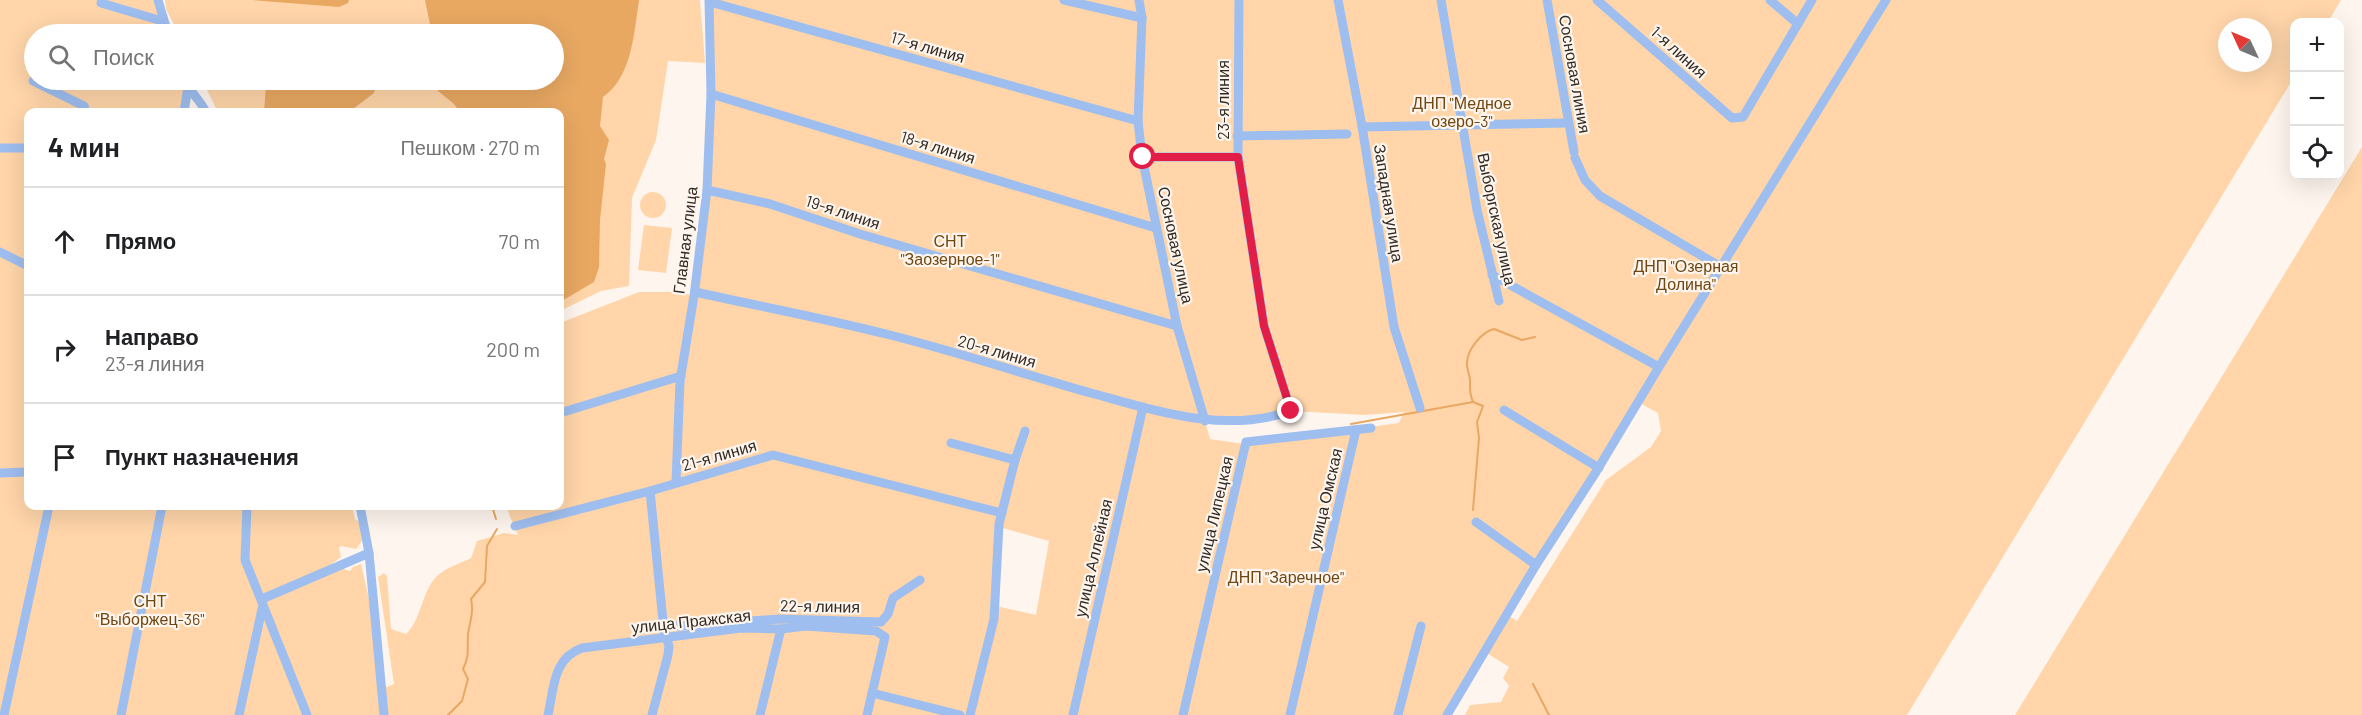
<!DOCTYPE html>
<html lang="ru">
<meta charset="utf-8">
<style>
body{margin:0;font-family:Barlow,sans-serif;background:#f6f6f6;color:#202124}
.controls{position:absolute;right:18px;top:18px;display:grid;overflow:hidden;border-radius:12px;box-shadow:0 6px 24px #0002}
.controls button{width:54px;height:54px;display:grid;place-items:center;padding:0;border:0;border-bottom:2px solid #e0e0e0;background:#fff;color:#202124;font:30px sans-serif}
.compass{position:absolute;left:2218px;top:18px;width:54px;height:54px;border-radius:50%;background:#fff;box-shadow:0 6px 24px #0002;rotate:314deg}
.stop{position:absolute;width:18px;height:18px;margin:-14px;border:4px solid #e11d48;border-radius:50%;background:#fff}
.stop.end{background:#e11d48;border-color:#fff;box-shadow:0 2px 6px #0008}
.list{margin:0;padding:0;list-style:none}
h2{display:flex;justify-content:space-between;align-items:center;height:78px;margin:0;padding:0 24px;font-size:26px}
h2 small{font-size:20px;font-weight:400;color:#757577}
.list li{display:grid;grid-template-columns:39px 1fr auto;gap:18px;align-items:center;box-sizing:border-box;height:108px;padding:0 24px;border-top:2px solid #e0e0e0}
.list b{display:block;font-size:22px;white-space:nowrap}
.list p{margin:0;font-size:20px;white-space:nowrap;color:#757577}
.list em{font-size:20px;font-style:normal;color:#757577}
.icon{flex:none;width:33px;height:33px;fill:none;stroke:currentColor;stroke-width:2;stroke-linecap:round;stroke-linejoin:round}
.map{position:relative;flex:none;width:2362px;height:715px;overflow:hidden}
.search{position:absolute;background:#fff;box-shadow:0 6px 24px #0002;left:24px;top:24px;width:540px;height:66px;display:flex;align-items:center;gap:15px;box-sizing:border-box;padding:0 21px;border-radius:33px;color:#757577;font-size:22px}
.panel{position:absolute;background:#fff;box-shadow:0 6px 24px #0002;left:24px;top:108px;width:540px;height:402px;border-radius:12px}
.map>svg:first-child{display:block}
.green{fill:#ffd5a9;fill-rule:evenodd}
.water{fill:#e8a862}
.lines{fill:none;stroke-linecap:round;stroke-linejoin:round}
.stream{stroke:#e8a862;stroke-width:2}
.minor{stroke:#9ebeef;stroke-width:9}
.route{stroke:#e11d48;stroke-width:8}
.labels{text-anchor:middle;stroke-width:4.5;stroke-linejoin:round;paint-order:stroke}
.street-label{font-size:16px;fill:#312a22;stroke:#fef6ee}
.park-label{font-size:16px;fill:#714610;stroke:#fef6ee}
</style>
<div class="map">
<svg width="2362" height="715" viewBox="0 0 2362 715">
<rect width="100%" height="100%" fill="#fef6ee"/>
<!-- green -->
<g class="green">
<polygon points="0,0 158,0 168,34 34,34 34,80 185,80 184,112 28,112 28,506 352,506 355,519 360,523 362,541 356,549 341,546 339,548 341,557 330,565 350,571 353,567 361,564 362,568 371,608 380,715 0,715"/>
<polygon points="165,0 700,0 705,63 668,61 656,140 632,198 629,286 601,291 560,311 560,112 218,112 202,80 554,80 554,34 179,34 166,9"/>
<path d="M 709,0 L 2341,0 L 2328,22 L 2294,22 L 2294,77 L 1907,715 L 1465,715 L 1470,705 L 1501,702 L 1509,686 L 1503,678 L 1509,667 L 1485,652 L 1447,715 L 383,715 L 382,689 L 394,684 L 378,577 L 384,573 L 387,576 L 391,629 L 406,634 C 422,619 421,592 437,576 C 445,568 461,563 471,558 L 477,541 L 504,533 L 518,535 C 514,524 509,517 507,506 L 560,506 L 560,323 L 639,292 L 680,292 L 694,296 L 707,190 ZM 2227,27 L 2263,27 L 2263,63 L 2227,63 ZM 1638,402 L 1658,413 L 1661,431 L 1651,447 L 1606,480 L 1517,621 L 1507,615 ZM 1291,411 L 1365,415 L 1404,412 L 1399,423 L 1244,444 L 1210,439 L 1205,421 ZM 999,527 L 1049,541 L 1036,615 L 996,606 Z"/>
<polygon points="2362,147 2362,715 2015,715"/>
<circle cx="653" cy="205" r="13"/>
<polygon points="644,225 672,228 666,273 638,270"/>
</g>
<!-- water -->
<g class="water">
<polygon points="252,0 349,0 348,3 339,7"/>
<path d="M 425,0 L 639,0 C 634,33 632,77 603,97 L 600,126 L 609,140 L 604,159 L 606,164 L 600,220 L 599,267 L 594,282 L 560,302 L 560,112 L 460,112 L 454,104 L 438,91 L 436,80 L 554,80 L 554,34 L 432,34 Z"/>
<polygon points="263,80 377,80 374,93 349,112 264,112 266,86"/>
</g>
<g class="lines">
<!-- stream -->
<g class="stream">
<polyline points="1351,424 1473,402"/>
<polyline points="492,506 496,519"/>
<path d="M 1473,510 L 1479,438 L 1477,422 L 1483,406 L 1473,402 C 1470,394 1470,391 1470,384 C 1471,377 1467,371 1467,365 C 1466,351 1481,332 1494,329 L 1522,340 L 1535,337"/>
<polyline points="1533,684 1549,715"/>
<path d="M 448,715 L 462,701 L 468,679 L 463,669 C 470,656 467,647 468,634 C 470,621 474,612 471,599 L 485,582 L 487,546 L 497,529"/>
</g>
<!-- minor -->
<g class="minor">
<polyline points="158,0 168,34"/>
<polyline points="1064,0 1142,18"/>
<polyline points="1139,0 1142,18 1138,121 1142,157 1177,326 1205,421"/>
<polyline points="1338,0 1362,126 1394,327 1420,408"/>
<polyline points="1441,0 1477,210 1499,301"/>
<polyline points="1547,0 1574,152"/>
<polyline points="1597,0 1732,118 1743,117 1812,0"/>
<polyline points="1770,0 1798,24"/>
<polyline points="710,2 1138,121"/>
<polyline points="101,3 162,21"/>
<path d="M 185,80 C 190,92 200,100 206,112"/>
<polyline points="33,81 84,106 86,112"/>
<polyline points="711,94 1156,228"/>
<polyline points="184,112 188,87"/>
<polyline points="1362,127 1569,123"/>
<polyline points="1237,136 1347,134"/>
<polyline points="0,148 28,148"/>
<polyline points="1142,157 1238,157"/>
<polyline points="1575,158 1585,180 1600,196 1721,267"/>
<polyline points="707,190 770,204 860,234 1177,326"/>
<polyline points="0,252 28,266"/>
<polyline points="1492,275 1659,367"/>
<path d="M 695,292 C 758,306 823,318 886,334 C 955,351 1023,374 1091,393 C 1157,411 1224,434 1291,411 L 1264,326 L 1238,157 L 1239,0"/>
<polyline points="1504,410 1599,468"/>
<polyline points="560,413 681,376"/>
<polyline points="951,443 1015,460"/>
<polyline points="0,473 28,472"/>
<polyline points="676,482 680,381 694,296 707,190 711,94 709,0"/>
<polyline points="650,491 664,631 669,646 668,655 652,715"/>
<polyline points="247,506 245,560 307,715"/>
<polyline points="360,506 369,553 384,715"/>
<polyline points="1476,522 1536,565"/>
<polyline points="515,526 650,491 773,455 1002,513"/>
<polyline points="262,599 369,553"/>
<polyline points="664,627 779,619 881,622 888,614 893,598 920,580"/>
<polyline points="872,693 960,715"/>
<polyline points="4,715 49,506"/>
<polyline points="121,715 162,506"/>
<polyline points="239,715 262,609"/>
<path d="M 548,715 C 554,688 553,658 582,648 L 741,628 L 781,629 L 806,626 L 876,631 L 885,637 L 867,715"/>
<polyline points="760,715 781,629"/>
<polyline points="970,715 994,619 999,524 1015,460 1025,431"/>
<polyline points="1073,715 1143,407"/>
<polyline points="1183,715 1246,442 1371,428"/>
<polyline points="1290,715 1356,430"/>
<polyline points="1398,715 1421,626"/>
<polyline points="1447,715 1536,565 1596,472 1659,367 1886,0"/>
</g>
</g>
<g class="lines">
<!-- route -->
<polyline class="route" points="1143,157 1238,157 1264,326 1291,411"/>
</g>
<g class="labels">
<!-- street labels -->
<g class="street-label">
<text transform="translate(928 47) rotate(16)" y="6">17-я линия</text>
<text transform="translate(1679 52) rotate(42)" y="6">1-я линия</text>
<text transform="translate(1575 74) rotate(80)" y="6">Сосновая линия</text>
<text transform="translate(1223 100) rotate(-90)" y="6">23-я линия</text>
<text transform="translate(938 147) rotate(17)" y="6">18-я линия</text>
<text transform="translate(1389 203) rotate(81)" y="6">Западная улица</text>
<text transform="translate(843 212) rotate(18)" y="6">19-я линия</text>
<text transform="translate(1497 219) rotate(78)" y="6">Выборгская улица</text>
<text transform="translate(685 240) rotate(-83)" y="6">Главная улица</text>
<text transform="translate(1176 245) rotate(78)" y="6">Сосновая улица</text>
<text transform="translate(997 351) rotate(16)" y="6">20-я линия</text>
<text transform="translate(719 455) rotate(-16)" y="6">21-я линия</text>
<text transform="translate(1325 499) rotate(-77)" y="6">улица Омская</text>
<text transform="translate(1214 514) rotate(-77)" y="6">улица Липецкая</text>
<text transform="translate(1093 558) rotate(-77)" y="6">улица Аллейная</text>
<text transform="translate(820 606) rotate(1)" y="6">22-я линия</text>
<text transform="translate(691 621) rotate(-6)" y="6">улица Пражская</text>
</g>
<!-- park labels -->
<g class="park-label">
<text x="1462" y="109">ДНП "Медное<tspan x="1462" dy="18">озеро-3"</tspan></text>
<text x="950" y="247">СНТ<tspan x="950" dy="18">"Заозерное-1"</tspan></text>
<text x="1686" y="272">ДНП "Озерная<tspan x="1686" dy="18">Долина"</tspan></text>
<text x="1286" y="583">ДНП "Заречное"</text>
<text x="150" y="607">СНТ<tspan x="150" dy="18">"Выборжец-36"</tspan></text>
</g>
</g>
</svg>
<div class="controls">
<button>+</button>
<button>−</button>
<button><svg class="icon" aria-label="locate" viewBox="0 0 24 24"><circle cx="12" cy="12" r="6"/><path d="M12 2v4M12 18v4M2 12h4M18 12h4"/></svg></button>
</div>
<svg class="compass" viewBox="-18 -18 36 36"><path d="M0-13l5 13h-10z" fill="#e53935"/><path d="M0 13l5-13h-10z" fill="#757577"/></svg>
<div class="stop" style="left:1143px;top:157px"></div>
<div class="stop end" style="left:1291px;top:411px"></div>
<div class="search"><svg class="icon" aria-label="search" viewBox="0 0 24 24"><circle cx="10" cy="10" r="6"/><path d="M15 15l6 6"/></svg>Поиск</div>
<section class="panel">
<h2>4 мин<small>Пешком · 270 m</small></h2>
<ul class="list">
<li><svg class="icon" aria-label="ahead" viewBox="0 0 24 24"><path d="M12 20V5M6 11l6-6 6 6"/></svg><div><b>Прямо</b></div><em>70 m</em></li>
<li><svg class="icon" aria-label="right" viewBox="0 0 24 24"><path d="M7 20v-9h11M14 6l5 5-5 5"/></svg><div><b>Направо</b><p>23-я линия</p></div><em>200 m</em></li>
<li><svg class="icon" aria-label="arrive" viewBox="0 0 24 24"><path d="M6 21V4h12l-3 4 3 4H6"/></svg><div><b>Пункт назначения</b></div></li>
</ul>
</section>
</div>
